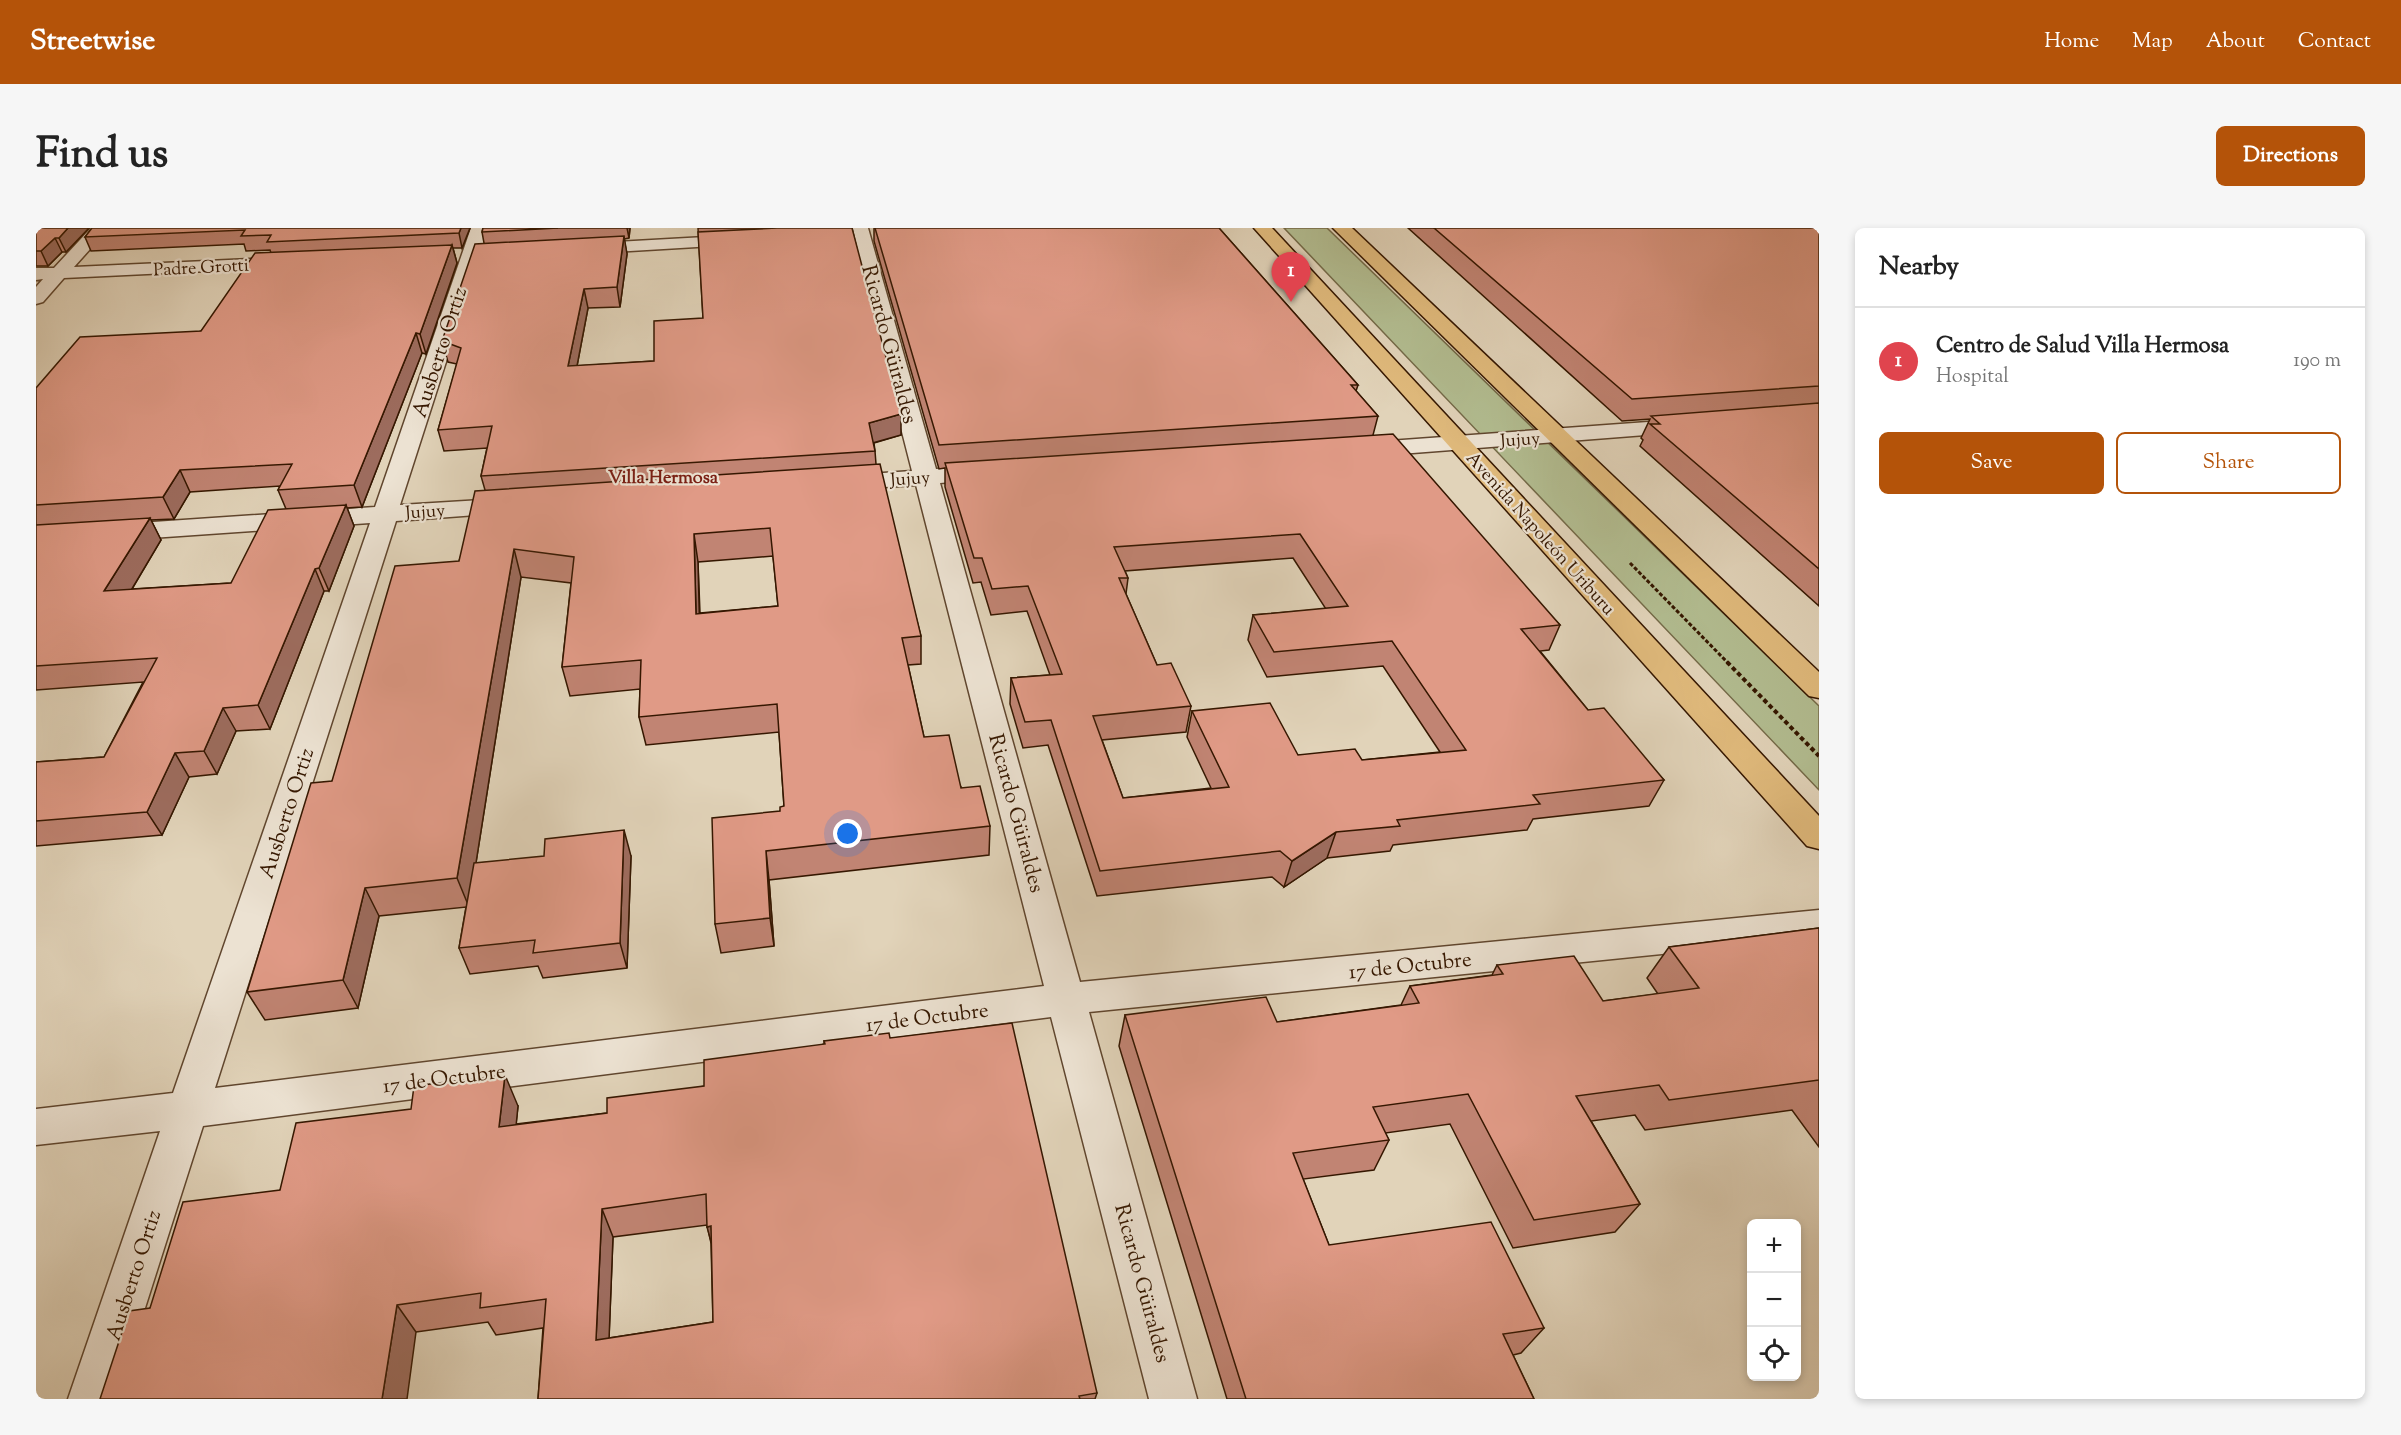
<!DOCTYPE html>
<meta charset="utf-8">
<style>
body{margin:0;font-family:"Sorts Mill Goudy",serif;background:#f6f6f6;color:#222}
.controls{position:absolute;right:18px;bottom:18px;display:grid;overflow:hidden;border-radius:9px;box-shadow:0 3px 9px #0003}
.controls button{width:54px;height:54px;display:grid;place-items:center;padding:0;border:0;border-bottom:2px solid #e0e0e0;background:#fff;color:#222;font:30px sans-serif}
.you{position:absolute;left:812px;top:606px;width:21px;height:21px;margin:-15px;border:4px solid #fff;border-radius:50%;background:#1a73e8;box-shadow:0 0 0 9px #1a73e833}
.badge{display:grid;place-items:center;width:39px;height:39px;border-radius:50%;background:#b45309;color:#fff;font-size:20px;font-weight:700}
.pin{position:absolute;translate:-50% -50px;filter:drop-shadow(0 2px 3px #0008)}
.pin::after{content:'';position:absolute;top:32px;width:21px;height:18px;background:inherit;clip-path:polygon(0 0,100% 0,50% 100%)}
.list{margin:0;padding:0;list-style:none}
h2{display:flex;justify-content:space-between;align-items:center;height:78px;margin:0;padding:0 24px;font-size:26px}
h2 small{font-size:20px;font-weight:400;color:#767676}
.list li{display:grid;grid-template-columns:39px 1fr auto;gap:18px;align-items:center;box-sizing:border-box;height:108px;padding:0 24px;border-top:2px solid #e0e0e0}
.list b{display:block;font-size:22px;white-space:nowrap}
.list p{margin:0;font-size:20px;white-space:nowrap;color:#767676}
.list em{font-size:20px;font-style:normal;color:#767676}
.actions{display:flex;gap:12px;padding:18px 24px}
.actions a{flex:1;padding:14px 0;border:2px solid #b45309;border-radius:9px;text-align:center;font-size:21px;color:#b45309}
.actions .main{background:#b45309;color:#fff}
.icon{flex:none;width:33px;height:33px;fill:none;stroke:currentColor;stroke-width:2;stroke-linecap:round;stroke-linejoin:round}
.map{position:relative;flex:none;width:1783px;height:1171px;overflow:hidden;border-radius:9px}
header{display:flex;align-items:center;gap:36px;box-sizing:border-box;height:84px;padding:0 30px;background:#b45309;color:#fff}
header strong{font-size:28px}
nav{display:flex;gap:33px;margin-inline-start:auto;font-size:21px}
.intro{display:flex;align-items:center;justify-content:space-between;box-sizing:border-box;height:144px;padding:0 36px}
h1{margin:0;font-size:42px}
.button{padding:15px 27px;border-radius:9px;background:#b45309;color:#fff;font-size:21px;font-weight:700}
main{display:flex;gap:36px;padding:0 36px}
aside{flex:1;background:#fff;border-radius:9px;box-shadow:0 3px 9px #0003}
.map>svg:first-child{display:block}
.green{fill:#b2bc90;stroke:#746a48;stroke-width:1.5}
.lines{fill:none;stroke-linecap:round;stroke-linejoin:round}
.minor-casing{stroke:#60462e;stroke-width:3}
.major-casing{stroke:#351700;stroke-width:3}
.path-far1{stroke:#351700;stroke-width:3;stroke-dasharray:4 2;stroke-linecap:butt}
.path{stroke:#351700;stroke-width:4;stroke-dasharray:4.5 3;stroke-linecap:butt}
.minor{fill:#ece2d2;fill-rule:evenodd}
.major{fill:#e0ba7c;fill-rule:evenodd}
.wall{fill:#c18473;stroke:#351700;stroke-width:1.5;fill-rule:evenodd}
.shaded-wall{fill:#9d6c5e;stroke:#351700;stroke-width:1.5}
.building{fill:#e09a86;stroke:#351700;stroke-width:1.5;fill-rule:evenodd}
.labels{text-anchor:middle;stroke-width:4.5;stroke-linejoin:round;paint-order:stroke}
.far-street-label{font-size:18px;fill:#351700;stroke:#ece2d2}
.far-neighbourhood-label{font-size:18px;font-weight:bold;fill:#7a1f14;stroke:#ece2d2}
.street-label{font-size:21px;fill:#351700;stroke:#ece2d2}
</style>
<header>
<strong>Streetwise</strong>
<nav><a>Home</a><a>Map</a><a>About</a><a>Contact</a></nav>
</header>
<div class="intro"><h1>Find us</h1><a class="button">Directions</a></div>
<main>
<div class="map">
<svg width="1783" height="1171" viewBox="0 0 1783 1171">
<rect width="100%" height="100%" fill="#e1d3b9"/>
<filter id="stains"><feTurbulence type="fractalNoise" baseFrequency=".00333" numOctaves="4"/><feColorMatrix values="0 0 0 0 .2 0 0 0 0 .09 0 0 0 0 .02 0 0 0 .5 -.17"/></filter>
<radialGradient id="worn" r=".72"><stop offset=".6" stop-color="#630" stop-opacity="0"/><stop offset="1" stop-color="#630" stop-opacity=".3"/></radialGradient>
<!-- green -->
<polygon class="green" points="1248,0 1291,0 1783,478 1783,562"/>
<g class="lines">
<!-- minor casing -->
<g class="minor-casing">
<g id="minor">
<polygon points="55,0 73,0 38,39 256,29 262,30 265,34 262,38 256,39 28,50 7,74 0,76 0,59 7,51 0,52 0,40 18,40"/>
<polygon points="435,0 453,0 364,277 480,270 489,272 492,277 489,282 480,284 360,293 179,860 1008,758 880,257 804,262 796,260 792,255 796,250 804,248 876,243 814,0 832,0 900,241 953,238 961,240 965,245 961,250 904,255 1044,754 1783,682 1783,710 1053,784 1161,1171 1113,1171 1015,789 167,898 80,1171 32,1171 124,903 0,917 0,881 137,865 334,295 0,318 0,302 339,279"/>
<polygon points="705,7 711,8 714,12 711,16 544,26 538,25 535,21 538,17 544,16"/>
<polygon points="1653,191 1661,193 1664,198 1661,203 1325,229 1317,227 1313,222 1317,217 1325,215"/>
</g>
</g>
<!-- major casing -->
<g class="major-casing">
<g id="major">
<polygon points="1218,0 1236,0 1783,588 1783,621 1771,618"/>
<polygon points="1297,0 1316,0 1783,444 1783,470 1773,468"/>
</g>
</g>
<!-- path-far1 -->
<polyline class="path-far1" points="1594,335 1693,436"/>
<!-- path -->
<polyline class="path" points="1691,434 1783,528"/>
<!-- minor -->
<use href="#minor" class="minor"/>
<!-- major -->
<use href="#major" class="major"/>
</g>
<!-- wall -->
<g class="wall">
<polygon points="0,0 53,0 30,24 26,24 12,38 0,38"/>
<path d="M 56,0 L 434,0 L 426,20 L 417,20 L 421,35 L 390,126 L 386,125 L 326,279 L 311,280 L 318,298 L 293,363 L 288,363 L 234,501 L 200,503 L 181,546 L 153,549 L 126,607 L 0,618 L 0,534 L 68,529 L 107,454 L 0,462 L 0,160 L 165,103 L 235,25 L 234,22 L 210,23 L 208,16 L 55,23 L 49,9 ZM 244,258 L 242,262 L 250,281 L 195,355 L 96,361 L 125,312 L 115,292 L 138,291 L 154,264 Z"/>
<path d="M 447,0 L 594,0 L 593,10 L 588,11 L 591,26 L 584,79 L 552,80 L 541,138 L 618,133 L 667,90 L 662,0 L 816,0 L 865,207 L 838,215 L 839,223 L 840,236 L 885,408 L 885,436 L 872,437 L 888,509 L 954,598 L 953,627 L 733,652 L 738,718 L 685,725 L 679,696 L 744,583 L 748,578 L 743,504 L 610,517 L 603,489 L 604,461 L 534,468 L 526,439 L 535,355 L 485,349 L 440,635 L 595,628 L 591,740 L 507,750 L 502,738 L 434,746 L 423,720 L 430,679 L 343,688 L 322,780 L 229,792 L 211,764 L 296,553 L 423,333 L 449,262 L 445,248 L 451,220 L 408,223 L 402,202 L 421,136 L 412,134 L 406,113 L 448,15 L 446,4 ZM 737,328 L 742,378 L 664,385 L 662,334 Z"/>
<path d="M 838,0 L 1183,0 L 1322,157 L 1320,163 L 1342,188 L 1337,207 L 1524,397 L 1513,422 L 1504,423 L 1552,482 L 1628,552 L 1613,578 L 1497,591 L 1491,602 L 1357,617 L 1354,623 L 1291,630 L 1248,659 L 1236,649 L 1061,668 L 1012,517 L 987,520 L 974,476 L 975,450 L 1014,447 L 991,383 L 955,387 L 945,354 L 937,355 L 909,259 L 909,240 L 903,241 L 838,13 ZM 1257,330 L 1290,381 L 1217,387 L 1212,412 L 1231,449 L 1347,438 L 1404,524 L 1326,532 L 1262,527 L 1156,483 L 1151,509 L 1175,560 L 1087,570 L 1066,512 L 1150,504 L 1155,478 L 1121,437 L 1090,366 L 1092,350 L 1089,343 Z"/>
<polygon points="1372,0 1783,0 1783,378 1604,218 1607,212 1605,210 1614,191 1586,193"/>
<polygon points="1783,700 1783,919 1756,882 1609,902 1599,887 1555,893 1604,976 1579,1004 1477,1020 1414,896 1349,905 1353,912 1338,942 1267,951 1293,1017 1508,1100 1485,1125 1477,1127 1498,1171 1191,1171 1083,818 1089,787 1241,794 1365,777 1374,758 1456,747 1461,737 1567,773 1622,766 1611,750 1633,719"/>
<path d="M 854,810 L 1061,1165 L 1059,1171 L 502,1171 L 507,1100 L 460,1107 L 452,1094 L 380,1104 L 114,1080 L 244,962 L 482,878 L 480,896 L 571,885 L 668,858 L 788,816 L 788,813 ZM 671,997 L 675,1015 L 677,1094 L 573,1110 L 577,1009 Z"/>
</g>
<!-- shaded-wall -->
<g class="shaded-wall">
<polygon points="32,0 53,0 30,24 23,10"/>
<polygon points="425,0 434,0 426,20 423,5"/>
<polygon points="591,0 594,0 593,10"/>
<polygon points="588,8 591,26 584,79 581,59"/>
<polygon points="19,10 26,24 12,38 5,23"/>
<polygon points="416,17 421,35 390,126 384,106"/>
<polygon points="548,61 552,80 537,159 532,138"/>
<polygon points="380,105 386,125 326,279 318,257"/>
<polygon points="865,186 865,207 833,216 833,195"/>
<polygon points="144,242 154,264 138,291 127,269"/>
<polygon points="310,277 318,298 293,363 283,340"/>
<polygon points="114,290 125,312 81,386 68,363"/>
<polygon points="658,306 662,334 664,414 660,386"/>
<polygon points="478,321 485,349 433,679 421,650"/>
<polygon points="279,341 288,363 234,501 222,477"/>
<polygon points="187,480 200,503 181,546 168,523"/>
<polygon points="139,525 153,549 126,607 111,584"/>
<polygon points="588,602 595,628 591,740 584,715"/>
<polygon points="1300,604 1291,630 1248,659 1256,633"/>
<polygon points="730,623 733,652 738,718 734,690"/>
<polygon points="329,660 343,688 322,780 307,752"/>
<polygon points="469,847 482,878 477,929 463,899"/>
<polygon points="566,981 577,1009 572,1138 560,1112"/>
<polygon points="675,998 679,1028 671,999"/>
<polygon points="361,1077 380,1104 371,1171 346,1171"/>
</g>
<!-- building -->
<g class="building">
<polygon points="0,0 32,0 23,10 19,10 5,23 0,23"/>
<polygon points="56,0 425,0 423,5 231,14 235,7 205,8 209,2 49,9"/>
<polygon points="447,0 522,0 446,4"/>
<polygon points="741,0 816,0 865,186 833,195 839,223 445,248 456,198 402,202 425,120 406,113 439,16 588,8 581,59 548,61 532,138 618,133 618,93 667,90 662,4"/>
<polygon points="839,0 1183,0 1322,157 1315,157 1342,188 903,217"/>
<polygon points="1398,0 1783,0 1783,158 1596,171"/>
<polygon points="416,17 384,106 380,105 318,257 242,262 256,236 144,242 127,269 0,277 0,160 44,109 165,103 219,25"/>
<polygon points="1783,175 1783,341 1614,196 1624,196 1615,188"/>
<path d="M 1357,206 L 1524,397 L 1485,401 L 1552,482 L 1568,480 L 1628,552 L 1497,567 L 1504,576 L 1361,592 L 1364,598 L 1300,604 L 1256,633 L 1244,623 L 1064,643 L 1015,492 L 989,494 L 975,450 L 1026,446 L 992,358 L 956,361 L 946,330 L 938,330 L 909,235 ZM 1264,306 L 1312,378 L 1217,387 L 1238,424 L 1356,413 L 1430,522 L 1326,532 L 1319,521 L 1262,527 L 1234,475 L 1156,483 L 1193,559 L 1087,570 L 1057,488 L 1155,478 L 1135,435 L 1121,437 L 1083,350 L 1092,350 L 1078,319 Z"/>
<path d="M 844,236 L 885,408 L 866,410 L 888,509 L 913,507 L 925,560 L 944,558 L 954,598 L 730,623 L 734,690 L 679,696 L 676,590 L 744,583 L 744,579 L 748,578 L 741,476 L 603,489 L 605,432 L 526,439 L 538,329 L 478,321 L 421,650 L 329,660 L 307,752 L 211,764 L 275,555 L 296,553 L 359,338 L 423,333 L 439,263 ZM 734,300 L 742,378 L 660,386 L 658,306 Z"/>
<polygon points="310,277 283,340 279,341 222,477 187,480 168,523 139,525 111,584 0,593 0,534 68,529 121,430 0,438 0,297 114,290 68,363 195,355 232,282"/>
<polygon points="588,602 584,715 497,725 499,712 423,720 438,635 508,628 509,611"/>
<polygon points="1783,700 1783,852 1633,872 1623,857 1540,868 1604,976 1498,992 1432,866 1337,879 1353,912 1257,925 1293,1017 1455,994 1508,1100 1467,1106 1498,1171 1210,1171 1089,787 1230,769 1241,794 1383,775 1374,758 1467,746 1461,737 1538,728 1567,773 1663,760 1633,719"/>
<path d="M 976,795 L 1061,1165 L 1043,1168 L 1044,1171 L 502,1171 L 510,1071 L 444,1080 L 445,1065 L 361,1077 L 346,1171 L 64,1171 L 93,1083 L 114,1080 L 147,974 L 244,962 L 260,895 L 375,881 L 378,858 L 469,847 L 463,899 L 571,885 L 571,870 L 668,858 L 668,832 L 789,816 L 788,813 L 853,805 L 854,810 ZM 670,966 L 671,999 L 675,998 L 677,1094 L 560,1112 L 566,981 Z"/>
</g>
<g class="labels">
<!-- far-street labels -->
<g class="far-street-label">
<text transform="translate(165 39) rotate(-3)" y="6">Padre Grotti</text>
<text transform="translate(1484 211) rotate(-4)" y="6">Jujuy</text>
<text transform="translate(874 250) rotate(-4)" y="6">Jujuy</text>
<text transform="translate(389 283) rotate(-4)" y="6">Jujuy</text>
<text transform="translate(1505 305) rotate(48)" y="6">Avenida Napoleón Uriburu</text>
</g>
<!-- far-neighbourhood labels -->
<g class="far-neighbourhood-label">
<text x="627" y="255">Villa Hermosa</text>
</g>
<!-- street labels -->
<g class="street-label">
<text transform="translate(854 116) rotate(75)" y="7">Ricardo Güiraldes</text>
<text transform="translate(403 124) rotate(-72)" y="7">Ausberto Ortiz</text>
<text transform="translate(250 585) rotate(-72)" y="7">Ausberto Ortiz</text>
<text transform="translate(981 585) rotate(75)" y="7">Ricardo Güiraldes</text>
<text transform="translate(1374 737) rotate(-6)" y="7">17 de Octubre</text>
<text transform="translate(891 789) rotate(-7)" y="7">17 de Octubre</text>
<text transform="translate(408 850) rotate(-7)" y="7">17 de Octubre</text>
<text transform="translate(97 1047) rotate(-72)" y="7">Ausberto Ortiz</text>
<text transform="translate(1107 1055) rotate(75)" y="7">Ricardo Güiraldes</text>
</g>
</g>
<rect width="100%" height="100%" filter="url(#stains)"/>
<rect width="100%" height="100%" fill="url(#worn)"/>
</svg>
<div class="controls">
<button>+</button>
<button>−</button>
<button><svg class="icon" aria-label="locate" viewBox="0 0 24 24"><circle cx="12" cy="12" r="6"/><path d="M12 2v4M12 18v4M2 12h4M18 12h4"/></svg></button>
</div>
<div class="you"></div>
<div class="pin badge" style="left:1255px;top:74px;background:#e0444e">1</div>
</div>
<aside>
<h2>Nearby<small></small></h2>
<ul class="list">
<li><span class="badge" style="background:#e0444e">1</span><div><b>Centro de Salud Villa Hermosa</b><p>Hospital</p></div><em>190 m</em></li>
</ul>
<div class="actions"><a class="main">Save</a><a>Share</a></div>
</aside>
</main>
